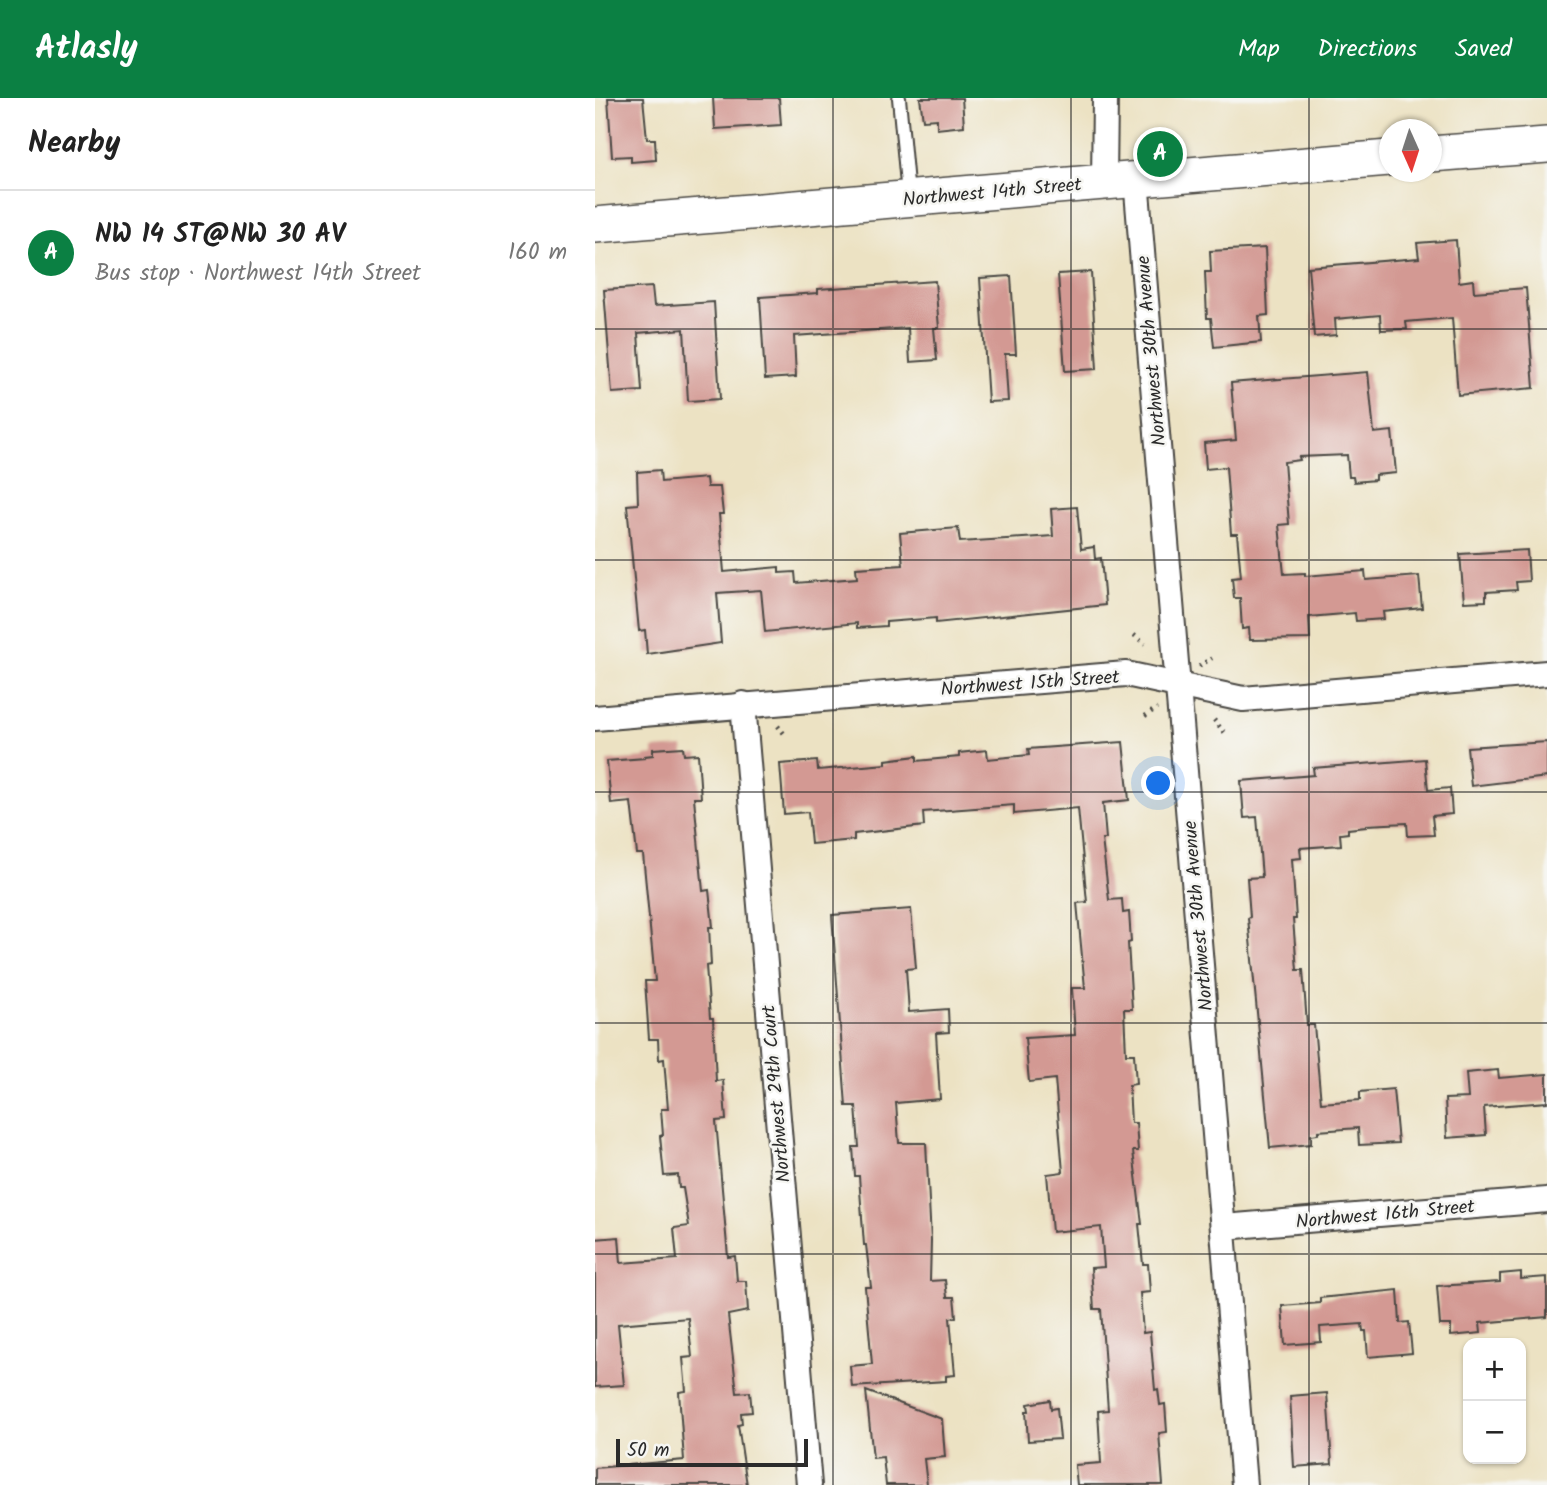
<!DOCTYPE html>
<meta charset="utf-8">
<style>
body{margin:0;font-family:Kalam,sans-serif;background:#f6f6f6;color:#222}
.controls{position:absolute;right:21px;bottom:21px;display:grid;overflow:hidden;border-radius:14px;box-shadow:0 2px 5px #0004}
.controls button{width:63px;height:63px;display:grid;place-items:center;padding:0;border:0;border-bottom:2px solid #e0e0e0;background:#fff;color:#222;font:35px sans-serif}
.compass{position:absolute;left:784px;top:21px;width:63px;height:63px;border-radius:50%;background:#fff;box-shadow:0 2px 5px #0004;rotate:177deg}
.scale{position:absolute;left:21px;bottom:18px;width:192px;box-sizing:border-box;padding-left:7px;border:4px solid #2b2b2b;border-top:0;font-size:19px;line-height:24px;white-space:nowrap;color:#2b2b2b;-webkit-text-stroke:5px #f6f6f2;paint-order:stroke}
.you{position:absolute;left:564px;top:686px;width:24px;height:24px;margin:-18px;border:5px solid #fff;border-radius:50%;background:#1a73e8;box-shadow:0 0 0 10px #1a73e833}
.badge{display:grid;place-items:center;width:46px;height:46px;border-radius:50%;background:#0b8043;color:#fff;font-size:23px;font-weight:700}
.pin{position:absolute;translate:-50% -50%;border:4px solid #fff;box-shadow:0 2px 7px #0006}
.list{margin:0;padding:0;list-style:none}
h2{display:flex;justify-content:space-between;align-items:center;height:91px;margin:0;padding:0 28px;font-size:30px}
h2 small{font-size:23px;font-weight:400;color:#767676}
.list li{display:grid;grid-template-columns:46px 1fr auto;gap:21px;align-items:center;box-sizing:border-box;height:126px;padding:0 28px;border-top:2px solid #e0e0e0}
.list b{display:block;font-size:26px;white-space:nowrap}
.list p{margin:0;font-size:23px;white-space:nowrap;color:#767676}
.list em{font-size:23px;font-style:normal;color:#767676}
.map{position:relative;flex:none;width:952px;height:1387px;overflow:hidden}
header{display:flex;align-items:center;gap:42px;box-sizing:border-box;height:98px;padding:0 35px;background:#0b8043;color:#fff}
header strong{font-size:33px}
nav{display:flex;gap:38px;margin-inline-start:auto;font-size:24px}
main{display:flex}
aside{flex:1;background:#fff}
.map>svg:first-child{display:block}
.building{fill:#d39993}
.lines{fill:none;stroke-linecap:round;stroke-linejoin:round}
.lane-casing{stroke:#484642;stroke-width:16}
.street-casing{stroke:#484642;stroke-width:28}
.secondary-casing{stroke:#484642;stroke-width:38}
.path{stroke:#484642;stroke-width:4.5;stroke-dasharray:2 5;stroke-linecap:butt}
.lane{stroke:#fff;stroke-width:12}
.street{stroke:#fff;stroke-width:24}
.secondary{stroke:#fff;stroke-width:35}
.grid{fill:none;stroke:#2b2b2b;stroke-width:2;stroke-opacity:0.55}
.labels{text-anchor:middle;stroke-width:5;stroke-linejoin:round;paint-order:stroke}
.street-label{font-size:19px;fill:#2b2b2b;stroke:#f6f6f2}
</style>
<header>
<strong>Atlasly</strong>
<nav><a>Map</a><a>Directions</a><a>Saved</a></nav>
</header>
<main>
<aside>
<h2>Nearby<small></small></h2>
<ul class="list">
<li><span class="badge">A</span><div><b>NW 14 ST@NW 30 AV</b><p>Bus stop · Northwest 14th Street</p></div><em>160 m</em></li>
</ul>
</aside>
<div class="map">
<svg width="952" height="1387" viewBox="0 0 952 1387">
<rect width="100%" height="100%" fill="#f6f6f2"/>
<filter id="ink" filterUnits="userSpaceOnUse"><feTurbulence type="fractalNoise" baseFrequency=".0143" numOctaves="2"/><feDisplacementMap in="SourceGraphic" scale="14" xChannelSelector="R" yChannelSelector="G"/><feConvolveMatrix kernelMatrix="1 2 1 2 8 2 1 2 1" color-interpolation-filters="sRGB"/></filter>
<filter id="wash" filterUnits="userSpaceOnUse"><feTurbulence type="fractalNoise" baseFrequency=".00686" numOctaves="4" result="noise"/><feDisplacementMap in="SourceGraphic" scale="28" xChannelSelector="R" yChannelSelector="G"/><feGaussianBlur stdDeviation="1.57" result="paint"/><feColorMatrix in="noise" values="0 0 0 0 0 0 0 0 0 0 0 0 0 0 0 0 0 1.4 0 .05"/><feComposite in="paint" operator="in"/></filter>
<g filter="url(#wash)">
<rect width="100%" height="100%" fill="#ece2c3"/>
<g id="blocks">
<!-- building -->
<g class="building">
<polygon points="13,0 48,0 52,41 60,41 61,62 36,64 36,58 17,59"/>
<polygon points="118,0 184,0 186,27 120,31"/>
<polygon points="325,0 367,0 369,28 342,31 342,21 328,22"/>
<polygon points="861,142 864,184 878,182 879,194 931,190 939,290 863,297 857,220 811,224 812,231 786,232 785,217 740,221 741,237 719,239 713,169 824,160 822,145"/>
<polygon points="670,150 673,217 664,218 666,244 619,249 616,220 612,220 610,174 616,174 615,153"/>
<polygon points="496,174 502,271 470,273 463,176"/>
<polygon points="416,178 421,256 410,256 413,303 393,304 385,180"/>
<polygon points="340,183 344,230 339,230 342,262 315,264 313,230 199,238 201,279 170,281 165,199 223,195 223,191"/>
<polygon points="57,189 59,208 119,204 125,301 93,303 89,231 43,235 47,293 17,295 9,192"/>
<polygon points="773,274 779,335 797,333 801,375 780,377 780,382 759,384 758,379 754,379 752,357 704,359 705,362 689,364 694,426 684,427 689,476 710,475 710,478 770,473 771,482 824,478 827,510 788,514 789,521 761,523 760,515 714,519 715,541 655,542 654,530 647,531 645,500 639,500 637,480 646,479 642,436 636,436 631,369 611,371 609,345 641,342 636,285"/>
<polygon points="65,372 66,384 111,380 112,389 125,389 128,416 124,416 129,474 184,469 184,475 200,474 201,485 262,480 261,470 308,467 305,435 363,430 365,444 458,438 456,411 482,409 486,451 499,449 500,461 506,460 510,507 341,525 341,520 291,524 291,528 262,530 262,525 170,534 166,492 122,495 126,545 52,556 50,532 44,533 32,407 43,406 42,374"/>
<polygon points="932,452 934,483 921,484 922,492 891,494 891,503 869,504 865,456"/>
<polygon points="528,644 534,702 508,705 511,741 507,741 514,802 527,801 528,815 534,814 536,844 533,845 537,911 529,911 531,956 539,956 541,986 534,987 536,1025 541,1025 543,1053 538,1053 547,1126 544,1126 548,1166 553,1166 555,1194 545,1195 548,1235 555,1234 560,1292 563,1291 565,1307 570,1306 572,1334 564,1335 568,1387 482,1387 480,1367 506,1365 503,1313 513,1312 506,1211 499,1211 496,1170 509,1169 506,1129 457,1134 452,1076 468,1074 460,981 434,984 430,940 480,937 477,890 490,890 482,805 492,804 483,710 419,716 419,707 328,714 329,728 259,736 259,742 216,746 213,714 189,716 185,666 222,663 223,672 291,666 291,662 322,658 322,663 364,659 364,655 392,652 393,661 434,657 433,651"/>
<polygon points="952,644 952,679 876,688 872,649"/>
<polygon points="88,649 89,657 103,656 106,700 99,700 108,793 114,792 118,829 114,829 116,867 111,868 115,920 118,920 121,983 128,982 131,1022 121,1023 133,1159 140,1158 142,1183 151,1183 153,1213 133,1217 142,1295 155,1294 157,1314 146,1315 147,1326 143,1327 152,1387 0,1387 0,1370 89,1362 84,1294 91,1293 88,1260 97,1259 93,1220 23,1226 29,1287 0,1289 0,1141 24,1139 26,1165 82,1161 79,1130 94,1128 88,1090 84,1090 83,1077 69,1078 65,1038 68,1037 66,1011 73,1011 69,961 64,962 63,941 54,941 50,883 60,883 48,756 42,756 36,704 16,706 12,663 50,660 50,658 58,657 58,651"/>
<polygon points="830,661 833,692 855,690 857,716 837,718 839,737 813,738 812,725 771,727 771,729 753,731 753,735 745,736 746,747 705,750 706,760 697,761 701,821 698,821 702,872 708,872 712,927 719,927 726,1005 765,1002 765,994 798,991 803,1045 764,1047 763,1030 723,1033 723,1036 716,1037 716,1046 675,1050 653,820 655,819 652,780 667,779 662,719 649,720 646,683 719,677 718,670"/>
<polygon points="316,811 321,870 311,871 314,914 353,911 354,934 341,935 345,1001 301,1005 304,1045 331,1045 336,1142 335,1183 350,1182 352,1199 359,1199 361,1219 355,1220 360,1277 351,1278 351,1283 257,1289 255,1268 277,1266 270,1189 276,1189 271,1147 269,1147 264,1078 260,1078 258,1049 264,1049 261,1008 251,1008 237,817"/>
<polygon points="903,972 904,980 952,976 952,1004 889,1009 891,1037 852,1040 850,1001 873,1000 871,975"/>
<polygon points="926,1174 926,1181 952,1179 952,1219 885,1225 886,1235 856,1238 856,1227 845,1227 842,1188 905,1184 905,1176"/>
<polygon points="803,1192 805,1225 814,1224 817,1255 773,1259 771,1233 768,1233 767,1226 725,1229 726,1244 690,1247 687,1208 725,1205 725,1200"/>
<polygon points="271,1293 347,1321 350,1359 329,1361 332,1387 291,1387 288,1359 278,1360"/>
<polygon points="732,1295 737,1366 699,1369 695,1298"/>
<polygon points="455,1302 456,1311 462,1310 465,1341 433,1343 431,1313 434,1313 433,1306"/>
</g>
</g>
</g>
<g filter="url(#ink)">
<use href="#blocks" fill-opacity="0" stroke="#484642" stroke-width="2"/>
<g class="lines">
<!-- lane casing -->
<g class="lane-casing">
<polyline id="lane" points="304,0 313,97"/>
</g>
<!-- street casing -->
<g class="street-casing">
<g id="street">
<polyline points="541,81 649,1387"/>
<polyline points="509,83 510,0"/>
<polyline points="148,606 214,1387"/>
<polyline points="0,620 531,576 648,601 952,575"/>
<polyline points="629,1129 952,1102"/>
</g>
</g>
<!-- secondary casing -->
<g class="secondary-casing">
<g id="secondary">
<polyline points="836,56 952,47"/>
<polyline points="0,127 794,60"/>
</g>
</g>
<!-- path -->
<g class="path">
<polyline points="539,537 550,546"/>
<polyline points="604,568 617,560"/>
<polyline points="550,618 562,610"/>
<polyline points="619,622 630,635"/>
<polyline points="183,628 191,638"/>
</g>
<!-- lane -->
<use href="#lane" class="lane"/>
<!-- street -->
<use href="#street" class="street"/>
<!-- secondary -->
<use href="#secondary" class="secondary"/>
</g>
</g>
<!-- grid -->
<path class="grid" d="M 238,0 L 238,1387M 476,0 L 476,1387M 714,0 L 714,1387M 0,231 L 952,231M 0,462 L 952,462M 0,694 L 952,694M 0,925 L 952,925M 0,1156 L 952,1156"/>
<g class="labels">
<!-- street labels -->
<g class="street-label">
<text transform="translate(397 93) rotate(-5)" y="7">Northwest 14th Street</text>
<text transform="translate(555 253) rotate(-95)" y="7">Northwest 30th Avenue</text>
<text transform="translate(435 584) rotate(-4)" y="7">Northwest 15th Street</text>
<text transform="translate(602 818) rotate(-95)" y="7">Northwest 30th Avenue</text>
<text transform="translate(180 996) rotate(-95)" y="7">Northwest 29th Court</text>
<text transform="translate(790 1115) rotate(-5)" y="7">Northwest 16th Street</text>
</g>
</g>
</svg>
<div class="controls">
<button>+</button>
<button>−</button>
</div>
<svg class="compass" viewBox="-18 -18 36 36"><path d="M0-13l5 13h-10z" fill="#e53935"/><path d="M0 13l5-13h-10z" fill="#767676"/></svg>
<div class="scale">50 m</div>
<div class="you"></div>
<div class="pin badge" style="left:565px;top:56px">A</div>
</div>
</main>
